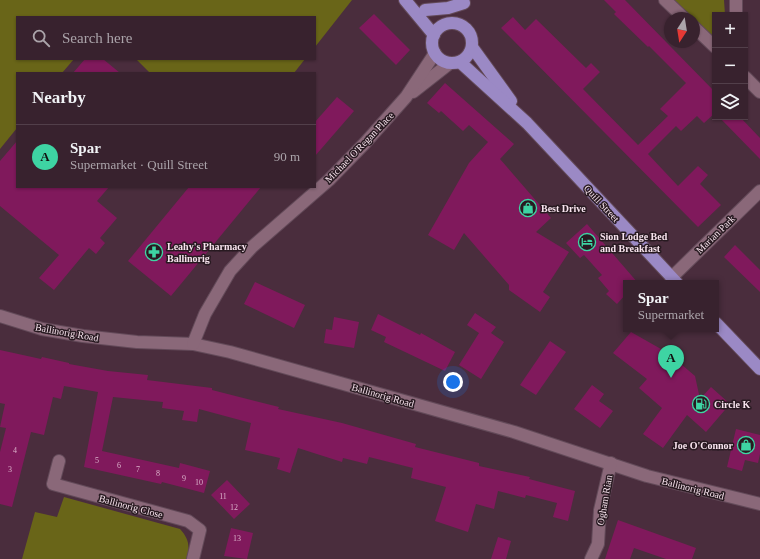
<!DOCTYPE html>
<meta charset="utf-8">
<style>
body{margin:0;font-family:Georgia,serif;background:#3f2a36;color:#f1f3f6}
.controls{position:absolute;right:12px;top:12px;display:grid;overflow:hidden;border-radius:0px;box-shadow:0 1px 3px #0004}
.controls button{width:36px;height:36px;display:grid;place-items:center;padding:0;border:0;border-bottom:1px solid #523f4a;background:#38222e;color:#f1f3f6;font:20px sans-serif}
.compass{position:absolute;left:664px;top:12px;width:36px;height:36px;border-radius:50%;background:#38222e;box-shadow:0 1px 3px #0004;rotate:192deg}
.you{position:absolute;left:453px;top:382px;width:14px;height:14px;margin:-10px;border:3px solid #fff;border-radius:50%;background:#1a73e8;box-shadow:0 0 0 6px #1a73e833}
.badge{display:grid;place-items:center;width:26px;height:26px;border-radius:50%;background:#3ed4a3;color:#111;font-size:13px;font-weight:700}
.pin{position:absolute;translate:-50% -33px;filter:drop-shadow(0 1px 2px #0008)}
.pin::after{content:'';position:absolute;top:21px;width:14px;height:12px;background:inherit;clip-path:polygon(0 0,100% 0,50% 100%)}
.popup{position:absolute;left:623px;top:280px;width:96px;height:52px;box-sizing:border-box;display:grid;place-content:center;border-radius:0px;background:#38222e;filter:drop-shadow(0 1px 3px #0005);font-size:13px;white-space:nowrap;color:#aba4aa}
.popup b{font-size:15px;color:#f1f3f6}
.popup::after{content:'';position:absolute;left:50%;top:100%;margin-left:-8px;border:8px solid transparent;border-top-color:#38222e}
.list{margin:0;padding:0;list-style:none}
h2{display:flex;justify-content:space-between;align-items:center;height:52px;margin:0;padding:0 16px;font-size:17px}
h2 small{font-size:13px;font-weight:400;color:#aba4aa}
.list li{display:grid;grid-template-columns:26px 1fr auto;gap:12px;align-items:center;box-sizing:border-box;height:64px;padding:0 16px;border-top:1px solid #523f4a}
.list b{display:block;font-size:15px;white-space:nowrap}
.list p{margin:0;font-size:13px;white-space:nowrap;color:#aba4aa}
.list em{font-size:13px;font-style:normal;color:#aba4aa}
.icon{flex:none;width:22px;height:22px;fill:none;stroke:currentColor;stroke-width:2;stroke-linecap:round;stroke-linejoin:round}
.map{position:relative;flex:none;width:760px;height:559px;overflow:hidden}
.search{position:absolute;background:#38222e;box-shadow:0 1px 3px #0004;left:16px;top:16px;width:300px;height:44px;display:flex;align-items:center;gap:10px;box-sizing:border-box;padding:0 14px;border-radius:0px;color:#aba4aa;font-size:15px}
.panel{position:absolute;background:#38222e;box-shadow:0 1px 3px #0004;left:16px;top:72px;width:300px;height:116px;border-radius:0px}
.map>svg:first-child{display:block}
.green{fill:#696518}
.building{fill:#80195c}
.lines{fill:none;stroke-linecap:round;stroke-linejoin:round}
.minor-casing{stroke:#634a59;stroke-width:14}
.major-casing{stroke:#634a59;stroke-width:14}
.minor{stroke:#8a6879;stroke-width:12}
.major{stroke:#9b89c5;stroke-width:12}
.labels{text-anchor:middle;stroke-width:3;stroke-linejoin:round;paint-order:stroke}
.number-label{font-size:8px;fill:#dab1ca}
.street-label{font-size:10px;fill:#f8e4ee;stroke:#281a21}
.poi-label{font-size:10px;font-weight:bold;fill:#f8e4ee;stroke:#281a21;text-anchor:start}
</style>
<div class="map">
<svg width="760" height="559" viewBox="0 0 760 559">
<rect width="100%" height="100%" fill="#4a2d3d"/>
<!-- green -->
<g class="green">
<polygon points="0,0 352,0 315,47 315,17 17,17 17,59 74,59 62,73 17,73 17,128 0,149"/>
<polygon points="672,0 724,0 725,15 715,15 715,41 694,21 694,18 691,18"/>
<polygon points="136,59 305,59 294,73 150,73"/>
<path d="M 64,497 L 180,529 C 189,539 190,546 187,559 L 22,559 L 35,512 L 57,517 Z"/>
</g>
<!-- building -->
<g class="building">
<polygon points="604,0 625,0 715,92 715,113 704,123 697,116 681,131 676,126 648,154 678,186 698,166 708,175 700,184 721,205 698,227 501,28 513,17 525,30 536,19 586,68 591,63 600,72 583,89 638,145 668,116 660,109 686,83 649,46 648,47 615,15 614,14 616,12"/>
<polygon points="374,14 410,50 396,65 359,28"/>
<polygon points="85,59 103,59 120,73 73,73"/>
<polygon points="445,83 514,144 500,159 551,218 536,232 569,252 543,292 550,297 540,312 509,290 509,285 464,233 454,250 428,235 469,163 488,142 469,125 463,131 441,111 439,113 427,103"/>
<polygon points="337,97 354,111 315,156 315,122"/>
<polygon points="719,117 740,117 760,138 760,159"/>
<polygon points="17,141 17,187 109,187 97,201 117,218 100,238 105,243 96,254 89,248 54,290 39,278 59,255 0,206 0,161"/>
<polygon points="189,187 261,187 171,296 128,261"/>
<polygon points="587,224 638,283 626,283 626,294 617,304 606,294 609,291 598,278 602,275 584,255 580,258 566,243"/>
<polygon points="735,245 760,270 760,292 724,257"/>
<polygon points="255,282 305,305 294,328 244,304"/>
<polygon points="475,313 496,327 491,333 504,342 481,379 459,365 479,333 467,325"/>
<polygon points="378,314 420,335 421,333 455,352 445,371 384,342 386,337 371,330"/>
<polygon points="334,317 359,322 354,348 324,343 326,329 332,330"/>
<polygon points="631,332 668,353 695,376 700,399 711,387 730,404 706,432 687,415 663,448 643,434 662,408 639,388 647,379 613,353"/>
<polygon points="550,341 566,352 536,395 520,385"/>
<polygon points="0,350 41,359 42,357 69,363 69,364 108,371 148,375 147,380 212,388 212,390 279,407 278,409 342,423 416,444 415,447 479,463 479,466 530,477 529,479 575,491 568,521 553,517 557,503 526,495 525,498 498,491 494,509 476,504 468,532 435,521 446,487 411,478 413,468 369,457 367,464 343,458 342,462 298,448 290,473 277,469 280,458 245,450 251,423 199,409 197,422 182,420 184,411 162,408 163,402 113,397 102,451 179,468 180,463 210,471 204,493 162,482 161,484 84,467 98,392 64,386 61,399 53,397 44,435 31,432 12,507 0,504 0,452 6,428 0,427 5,404 0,403"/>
<polygon points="592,385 604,394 599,401 613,411 600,428 574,409"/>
<polygon points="736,429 760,435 760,454 758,463 745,460 742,471 727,467"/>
<polygon points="227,480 250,504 234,519 211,495"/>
<polygon points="618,520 696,548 692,559 666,559 634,548 630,559 605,559"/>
<polygon points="231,528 253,533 247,559 224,556"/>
<polygon points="498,537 511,541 506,559 491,559"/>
</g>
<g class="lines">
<!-- minor casing -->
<g class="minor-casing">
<g id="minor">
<polyline points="665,0 684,18"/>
<polyline points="736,15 736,0"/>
<polyline points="694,27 715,47"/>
<polyline points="745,77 760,92"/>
<polyline points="413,92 450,63"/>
<polyline points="671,278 760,191"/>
<polyline points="0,316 42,329 83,336 137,342 193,344 230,352 514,432 647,476 760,504"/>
<polyline points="193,344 205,314 230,271 252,247 329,180 365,143 406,97 435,53"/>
<polyline points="59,461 53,484 188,521 200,530 193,559"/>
<polyline points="591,559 598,544 600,510 611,463"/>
</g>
</g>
<!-- major casing -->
<g class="major-casing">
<g id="major">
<polyline points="405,0 434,35"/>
<polyline points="425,10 448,8 464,3"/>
<circle cx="452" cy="43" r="20"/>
<polyline points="472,47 511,101"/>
<polyline points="460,62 527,123 677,283"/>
<polyline points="716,323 760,369"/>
</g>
</g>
<!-- minor -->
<use href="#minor" class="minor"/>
<!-- major -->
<use href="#major" class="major"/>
</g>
<!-- icons -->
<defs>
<g id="shop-ring" transform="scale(0.9)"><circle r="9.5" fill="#281a21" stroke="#3ed4a3" stroke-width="1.5"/><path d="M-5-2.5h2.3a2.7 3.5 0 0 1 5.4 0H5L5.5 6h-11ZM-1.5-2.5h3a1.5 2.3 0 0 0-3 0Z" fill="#3ed4a3"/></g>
<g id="hotel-ring" transform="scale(0.9)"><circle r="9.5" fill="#281a21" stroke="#3ed4a3" stroke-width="1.5"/><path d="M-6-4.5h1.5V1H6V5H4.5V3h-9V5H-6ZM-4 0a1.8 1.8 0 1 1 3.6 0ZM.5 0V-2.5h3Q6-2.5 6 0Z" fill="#3ed4a3"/></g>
<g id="pharmacy-ring" transform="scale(0.9)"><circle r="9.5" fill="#281a21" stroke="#3ed4a3" stroke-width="1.5"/><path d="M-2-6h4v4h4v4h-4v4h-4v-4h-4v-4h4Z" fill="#3ed4a3"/></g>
<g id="fuel-ring" transform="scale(0.9)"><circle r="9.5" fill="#281a21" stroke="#3ed4a3" stroke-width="1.5"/><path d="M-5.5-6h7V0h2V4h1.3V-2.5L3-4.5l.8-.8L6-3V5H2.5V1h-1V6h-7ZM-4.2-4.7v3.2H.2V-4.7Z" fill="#3ed4a3"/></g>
</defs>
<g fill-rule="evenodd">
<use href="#shop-ring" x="528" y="208"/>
<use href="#hotel-ring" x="587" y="242"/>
<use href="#pharmacy-ring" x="154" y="252"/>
<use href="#fuel-ring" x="701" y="404"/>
<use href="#shop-ring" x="746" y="445"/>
</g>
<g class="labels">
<!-- number labels -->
<g class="number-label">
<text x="15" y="453">4</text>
<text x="97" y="463">5</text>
<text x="119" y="468">6</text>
<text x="10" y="472">3</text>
<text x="138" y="472">7</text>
<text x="158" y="476">8</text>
<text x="184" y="481">9</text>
<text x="199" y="485">10</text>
<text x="223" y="499">11</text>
<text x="234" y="510">12</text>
<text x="237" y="541">13</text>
</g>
<!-- street labels -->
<g class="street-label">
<text transform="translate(359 147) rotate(-46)" y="4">Michael O'Regan Place</text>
<text transform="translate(602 203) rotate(47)" y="4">Quill Street</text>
<text transform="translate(715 234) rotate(-44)" y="4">Marian Park</text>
<text transform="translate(67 332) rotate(10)" y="4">Ballinorig Road</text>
<text transform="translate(383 395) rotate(16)" y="4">Ballinorig Road</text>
<text transform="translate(693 488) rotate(14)" y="4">Ballinorig Road</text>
<text transform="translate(604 500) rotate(-80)" y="4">Ogham Rian</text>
<text transform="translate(131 506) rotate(15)" y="4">Ballinorig Close</text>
</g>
<!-- poi labels -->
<g class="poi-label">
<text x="541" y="212">Best Drive</text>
<text x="600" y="240">Sion Lodge Bed<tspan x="600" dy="12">and Breakfast</tspan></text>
<text x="167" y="250">Leahy's Pharmacy<tspan x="167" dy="12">Ballinorig</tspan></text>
<text x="714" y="408">Circle K</text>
<text x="733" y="449" text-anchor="end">Joe O'Connor</text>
</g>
</g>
</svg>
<div class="controls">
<button>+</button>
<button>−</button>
<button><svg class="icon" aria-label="layers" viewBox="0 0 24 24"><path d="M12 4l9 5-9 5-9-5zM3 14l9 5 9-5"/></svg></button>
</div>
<svg class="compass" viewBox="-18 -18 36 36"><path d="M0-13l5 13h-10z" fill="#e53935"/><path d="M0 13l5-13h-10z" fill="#aba4aa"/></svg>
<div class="you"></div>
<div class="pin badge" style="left:671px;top:378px">A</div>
<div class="popup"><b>Spar</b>Supermarket</div>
<div class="search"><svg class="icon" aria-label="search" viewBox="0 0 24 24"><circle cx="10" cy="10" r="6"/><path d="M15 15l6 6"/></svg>Search here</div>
<section class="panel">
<h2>Nearby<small></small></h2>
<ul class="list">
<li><span class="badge">A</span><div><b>Spar</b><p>Supermarket · Quill Street</p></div><em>90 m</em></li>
</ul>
</section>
</div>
